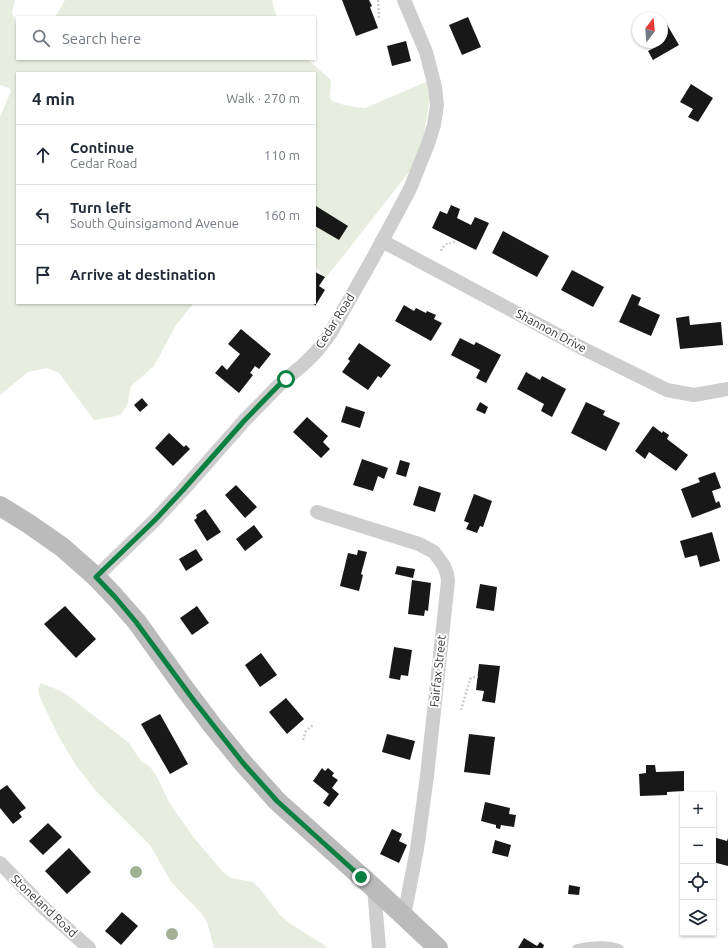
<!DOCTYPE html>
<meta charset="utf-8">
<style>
body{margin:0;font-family:Ubuntu,sans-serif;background:#f2f2f3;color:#1f2937}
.controls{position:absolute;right:12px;bottom:12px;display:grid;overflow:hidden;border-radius:0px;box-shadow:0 1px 3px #0004}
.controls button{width:36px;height:36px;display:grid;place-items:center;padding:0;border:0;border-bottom:1px solid #e0e1e3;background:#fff;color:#1f2937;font:20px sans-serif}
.compass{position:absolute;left:632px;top:12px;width:36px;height:36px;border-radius:50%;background:#fff;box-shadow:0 1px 3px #0004;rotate:16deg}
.stop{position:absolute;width:12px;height:12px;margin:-9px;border:3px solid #0b8043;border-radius:50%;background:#fff}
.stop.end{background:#0b8043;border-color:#fff;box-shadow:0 1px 4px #0008}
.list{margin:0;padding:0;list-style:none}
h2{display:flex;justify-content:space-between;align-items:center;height:52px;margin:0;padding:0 16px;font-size:17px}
h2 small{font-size:13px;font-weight:400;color:#747a83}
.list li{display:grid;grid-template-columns:26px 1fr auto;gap:12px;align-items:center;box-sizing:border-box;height:60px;padding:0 16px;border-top:1px solid #e0e1e3}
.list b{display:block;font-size:15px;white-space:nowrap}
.list p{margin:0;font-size:13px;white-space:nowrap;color:#747a83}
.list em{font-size:13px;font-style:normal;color:#747a83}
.icon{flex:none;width:22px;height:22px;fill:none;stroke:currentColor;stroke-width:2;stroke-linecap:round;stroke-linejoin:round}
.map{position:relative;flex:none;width:728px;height:948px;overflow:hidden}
.search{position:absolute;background:#fff;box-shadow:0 1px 3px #0004;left:16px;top:16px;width:300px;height:44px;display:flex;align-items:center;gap:10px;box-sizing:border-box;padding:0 14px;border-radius:0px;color:#747a83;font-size:15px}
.panel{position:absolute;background:#fff;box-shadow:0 1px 3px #0004;left:16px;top:72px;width:300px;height:232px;border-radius:0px}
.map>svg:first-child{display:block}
.green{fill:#e8eedf}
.building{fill:#181818}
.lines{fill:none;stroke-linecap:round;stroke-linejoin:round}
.path{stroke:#cecece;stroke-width:2.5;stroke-dasharray:2 2;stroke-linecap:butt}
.lane{stroke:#cecece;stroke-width:7}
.street{stroke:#cecece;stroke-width:14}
.secondary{stroke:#bbb;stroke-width:20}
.tree{fill:#a2b094}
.route{stroke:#0b8043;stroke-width:5}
.labels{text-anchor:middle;stroke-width:4;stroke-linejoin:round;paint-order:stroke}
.street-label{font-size:12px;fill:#313131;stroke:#fff}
</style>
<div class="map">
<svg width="728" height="948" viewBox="0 0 728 948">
<rect width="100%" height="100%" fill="#fff"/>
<!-- green -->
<g class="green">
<path d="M 0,0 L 15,0 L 12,13 L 17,27 L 17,59 L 307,59 L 330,79 C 333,86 328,93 331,100 C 341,105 353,107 365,108 L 433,79 L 420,158 L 325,279 L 315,265 L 315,73 L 17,73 L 17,303 L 194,303 L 176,325 L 154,366 L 131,386 L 127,406 L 120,415 L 111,417 L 94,420 L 59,373 L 47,368 L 28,372 L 0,395 L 0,117 L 11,91 L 9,88 L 0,85 Z"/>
<polygon points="65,0 273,0 272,1 277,17 55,17 58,12"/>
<polygon points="41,683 61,691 70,697 129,743 141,761 150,767 156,775 170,804 195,839 223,872 231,878 253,882 260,889 280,915 288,922 324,945 327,948 214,948 207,922 201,913 171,882 150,845 97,792 77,767 60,739 41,700 38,690"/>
</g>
<!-- building -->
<g class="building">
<polygon points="342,0 369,0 372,6 370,7 378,28 356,36"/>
<polygon points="468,17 481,47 462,55 449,25"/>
<polygon points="666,23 679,45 653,60 648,51 656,47 653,42 662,42 662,25"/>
<polygon points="406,41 411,61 392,66 387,46"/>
<polygon points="691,84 713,98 698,122 688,117 693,109 680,102"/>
<polygon points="451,205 460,209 457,218 471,225 475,217 489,223 476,250 432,228 440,211 447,214"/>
<polygon points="316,206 348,226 339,240 315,226 315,208"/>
<polygon points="503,231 549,256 537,277 492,253"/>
<polygon points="572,270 604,287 593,307 561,290"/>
<polygon points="315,272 325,277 319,286 325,290 315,306 315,305 312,303 315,303"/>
<polygon points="632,294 641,298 638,305 660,315 651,336 619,322"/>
<polygon points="404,305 414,311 416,308 426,313 427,311 436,315 434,319 442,323 431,341 395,321"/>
<polygon points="689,316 690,325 721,322 723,345 680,349 676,318"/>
<polygon points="241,329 271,354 259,369 255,366 250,373 253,375 239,393 215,373 222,365 227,370 240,354 228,344"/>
<polygon points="460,338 474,345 476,342 501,355 486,383 476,378 480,370 451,355"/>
<polygon points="359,343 391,365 381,378 378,376 368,390 342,372 350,361 348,359"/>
<polygon points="526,372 540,380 542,376 566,389 552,417 541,411 544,404 517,389"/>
<polygon points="142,398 148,405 140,412 134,405"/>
<polygon points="480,402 488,407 485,414 476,410"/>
<polygon points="586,402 605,411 603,415 620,423 606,451 571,433"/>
<polygon points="346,406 365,412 360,428 341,422"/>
<polygon points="307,417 328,436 323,442 330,449 321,458 293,432"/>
<polygon points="653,426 662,433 663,431 669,435 667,439 688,455 676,471 649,452 645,459 635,451"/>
<polygon points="169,433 184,447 186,445 190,449 173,466 155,448"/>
<polygon points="362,459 388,468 384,479 378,476 373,491 353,485"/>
<polygon points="400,460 410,463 406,477 396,474"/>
<polygon points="715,472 721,488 712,491 716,503 719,501 721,507 692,518 681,489 700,482 698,478"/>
<polygon points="236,485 257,507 245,518 225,495"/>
<polygon points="419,486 441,493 435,512 413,505"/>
<polygon points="474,494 492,501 483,527 480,526 477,533 466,529 469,523 464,521"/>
<polygon points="205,509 221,532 207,541 194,520 197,518 196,515"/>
<polygon points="254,525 263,537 245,551 236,539"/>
<polygon points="712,532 720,561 700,567 697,555 685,558 680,541"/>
<polygon points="196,549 203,560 186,571 179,559"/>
<polygon points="358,550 367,552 361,574 363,575 359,591 340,586 348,553 357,555"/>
<polygon points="397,566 415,569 413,578 395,574"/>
<polygon points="412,580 431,583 428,611 425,610 424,616 408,614"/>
<polygon points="480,584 497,587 494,611 476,608"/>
<polygon points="65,606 96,639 76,658 44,624"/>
<polygon points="197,606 209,623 192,635 180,618"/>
<polygon points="394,647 412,650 408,676 401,675 400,680 389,678"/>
<polygon points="261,653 277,675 260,687 245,665"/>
<polygon points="479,664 500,666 495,703 482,701 484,691 476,690"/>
<polygon points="286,698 304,719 287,734 269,712"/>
<polygon points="160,714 188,764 170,774 141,724"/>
<polygon points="387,734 415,741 410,760 382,752"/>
<polygon points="469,734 495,737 490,775 464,772"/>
<polygon points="646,765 655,765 656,772 684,771 684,791 667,792 667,795 640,796 639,774 646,773"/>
<polygon points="322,768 325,771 328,768 334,773 332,776 338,780 332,788 339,794 329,807 323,803 329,794 313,781"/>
<polygon points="7,785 26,808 19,813 22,817 13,824 0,808 0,790"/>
<polygon points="485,802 510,808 509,814 516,815 514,827 501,825 500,829 496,828 496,825 481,821"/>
<polygon points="48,823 62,837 43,855 29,841"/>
<polygon points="392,829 402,834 399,841 407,845 399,863 380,854"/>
<polygon points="713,837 727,841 728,838 728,866 713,862"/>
<polygon points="495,840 511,845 508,857 492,853"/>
<polygon points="69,848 91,872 67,894 45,871"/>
<polygon points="569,885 580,887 579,895 568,894"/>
<polygon points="122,912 138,926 121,945 105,931"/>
<polygon points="524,938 537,946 540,942 544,945 543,948 518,948"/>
</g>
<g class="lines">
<!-- path -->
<g class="path">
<polyline points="378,0 379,18"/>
<path d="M 441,251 C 446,242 446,245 454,242 L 455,240"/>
<polyline points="461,710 470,679 473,677 478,677"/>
<polyline points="303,740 306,731 313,725"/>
</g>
<!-- lane -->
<path class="lane" d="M 576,948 C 589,945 607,943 620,948"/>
<!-- street -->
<g class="street">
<polyline points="382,241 584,349 667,390 694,395 728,389"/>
<polyline points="317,512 419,544 434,552 444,566 447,574 448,581 427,776 417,849 404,916"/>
<polyline points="96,577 155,520 183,490 244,421 278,386 304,364 316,352 330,334 373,258 410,189 428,144 434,125 437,105 435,87 426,52 404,0"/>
<polyline points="0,863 45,909 89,948"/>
<polyline points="374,888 379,948"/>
</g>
<!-- secondary -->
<polyline class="secondary" points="0,506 29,524 62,547 96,577 115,597 137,622 182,685 212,725 243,763 277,801 374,888 438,948"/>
</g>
<!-- trees -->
<g class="tree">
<circle cx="136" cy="872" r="6"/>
<circle cx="172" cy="934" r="6"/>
</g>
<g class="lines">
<!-- route -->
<polyline class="route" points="286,379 278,386 244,421 183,490 155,520 96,577 115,597 136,622 195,702 243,763 277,801 361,877"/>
</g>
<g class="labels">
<!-- street labels -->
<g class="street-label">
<text transform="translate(335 321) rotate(-58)" y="4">Cedar Road</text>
<text transform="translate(551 331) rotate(28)" y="4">Shannon Drive</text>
<text transform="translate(438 671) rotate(-84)" y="4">Fairfax Street</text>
<text transform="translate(44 906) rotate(43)" y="4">Stoneland Road</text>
</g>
</g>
</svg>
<div class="controls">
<button>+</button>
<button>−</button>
<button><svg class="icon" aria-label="locate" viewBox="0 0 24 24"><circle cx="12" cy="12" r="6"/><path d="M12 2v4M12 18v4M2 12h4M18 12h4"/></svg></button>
<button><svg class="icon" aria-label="layers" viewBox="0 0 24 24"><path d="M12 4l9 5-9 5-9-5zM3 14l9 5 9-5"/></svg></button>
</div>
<svg class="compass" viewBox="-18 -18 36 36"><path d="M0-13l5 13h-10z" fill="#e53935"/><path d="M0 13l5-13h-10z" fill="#747a83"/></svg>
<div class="stop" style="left:286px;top:379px"></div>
<div class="stop end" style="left:361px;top:877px"></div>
<div class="search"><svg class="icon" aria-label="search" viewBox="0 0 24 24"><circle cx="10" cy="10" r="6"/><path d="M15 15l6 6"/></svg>Search here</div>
<section class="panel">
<h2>4 min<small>Walk · 270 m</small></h2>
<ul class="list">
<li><svg class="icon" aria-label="ahead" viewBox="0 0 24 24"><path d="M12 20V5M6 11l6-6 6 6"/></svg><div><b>Continue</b><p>Cedar Road</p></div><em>110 m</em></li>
<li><svg class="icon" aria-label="left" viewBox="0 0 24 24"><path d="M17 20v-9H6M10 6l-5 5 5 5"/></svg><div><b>Turn left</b><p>South Quinsigamond Avenue</p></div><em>160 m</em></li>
<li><svg class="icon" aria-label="arrive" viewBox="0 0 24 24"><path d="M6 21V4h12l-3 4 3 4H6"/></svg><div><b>Arrive at destination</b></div></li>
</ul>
</section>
</div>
